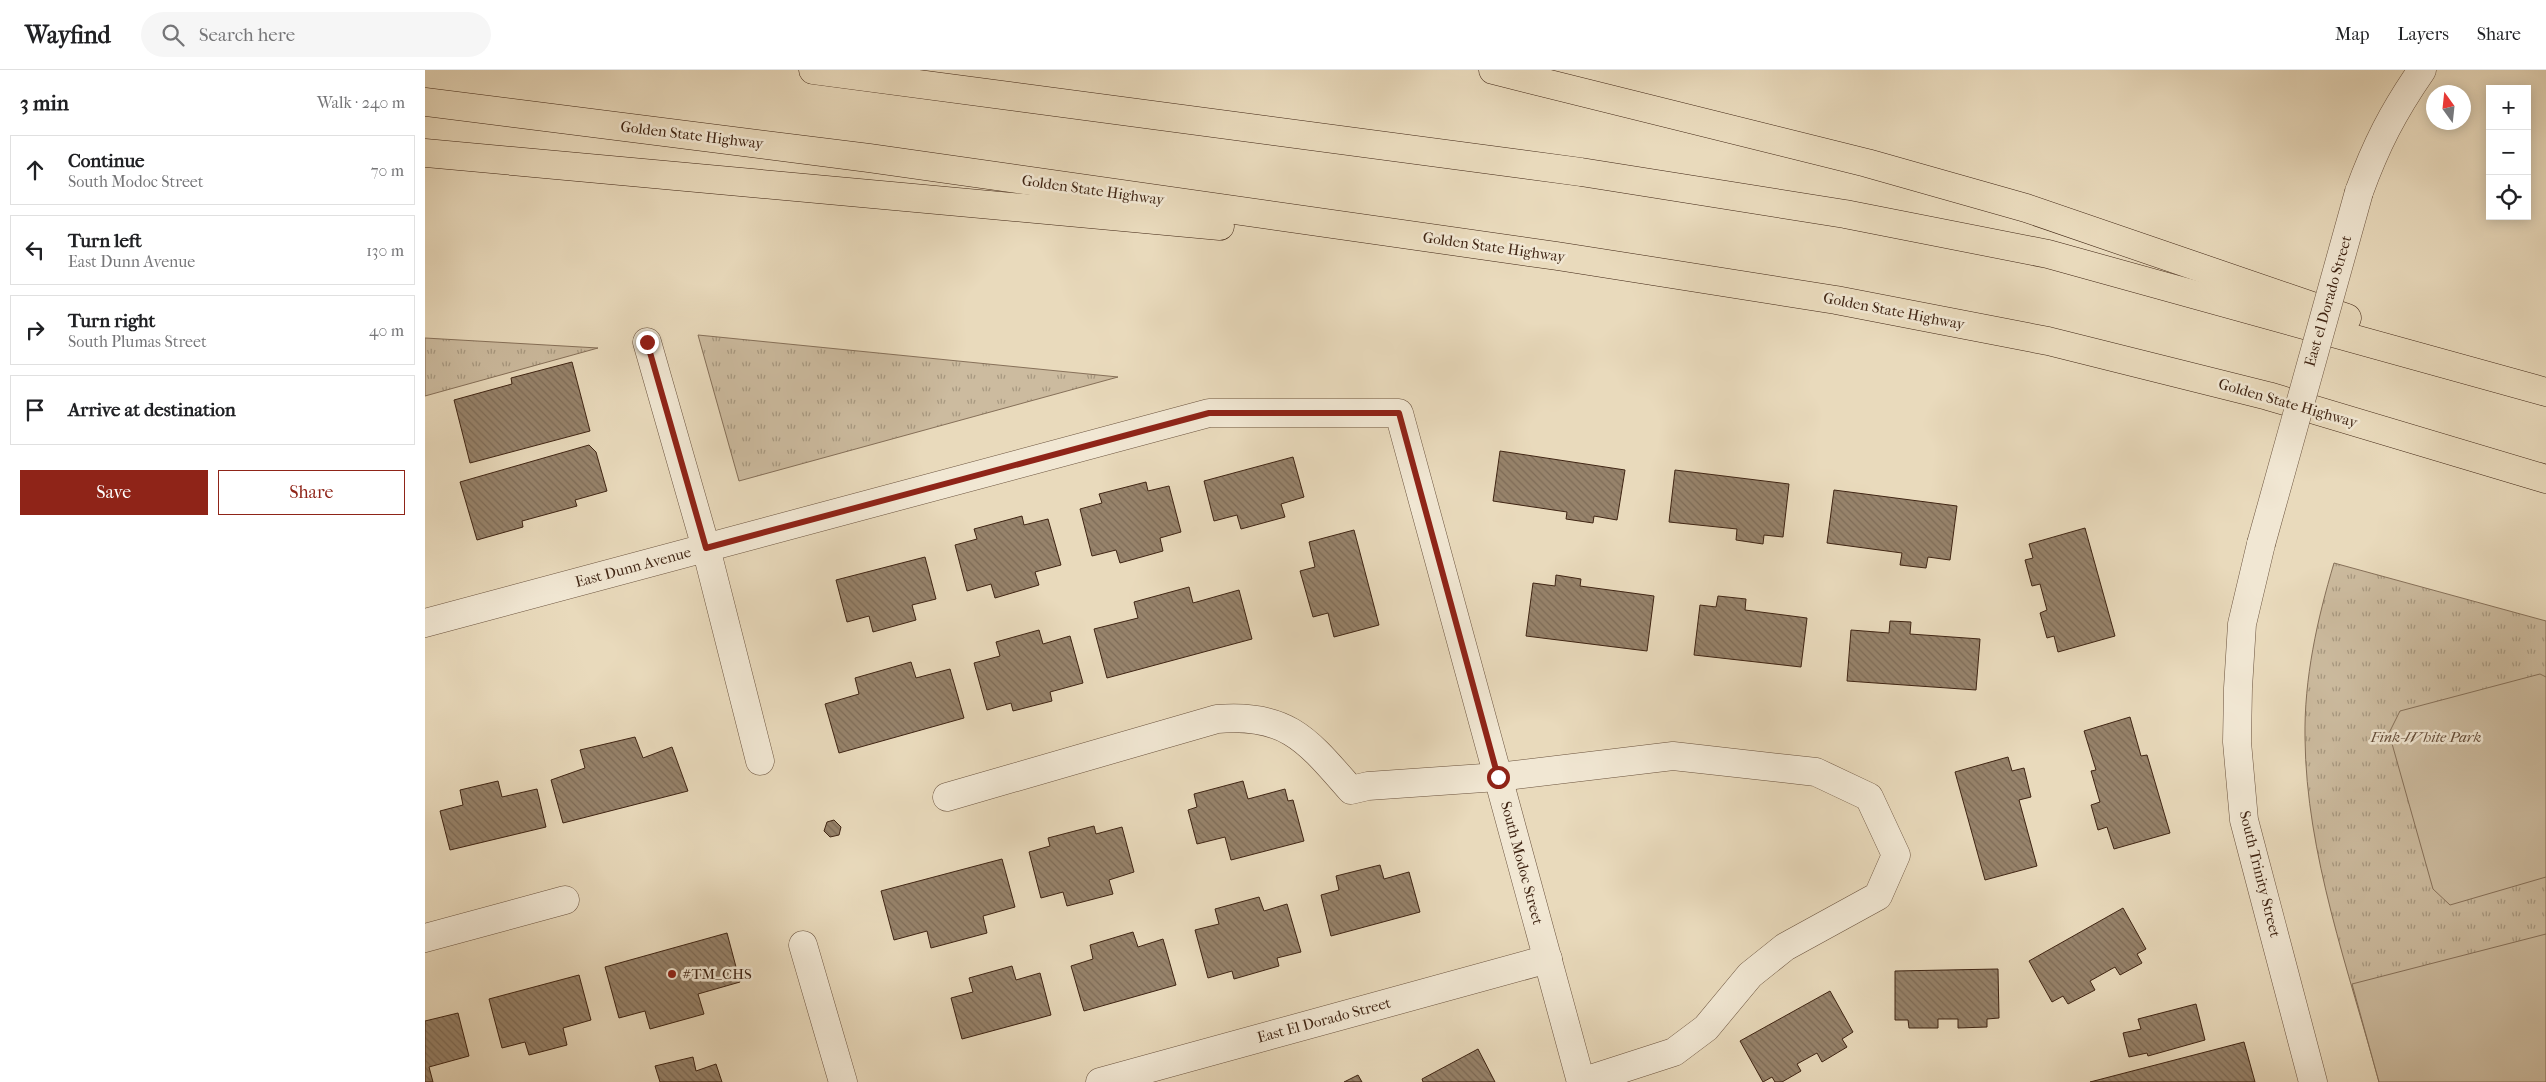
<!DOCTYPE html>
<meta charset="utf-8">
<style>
body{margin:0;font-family:"IM FELL French Canon",serif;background:#f6f6f6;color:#202124}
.controls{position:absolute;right:15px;top:15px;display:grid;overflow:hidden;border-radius:0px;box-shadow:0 2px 12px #0003}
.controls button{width:45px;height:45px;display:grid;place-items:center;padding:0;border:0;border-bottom:1px solid #e0e0e0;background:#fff;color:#202124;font:25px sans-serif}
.compass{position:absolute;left:2001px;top:15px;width:45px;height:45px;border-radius:50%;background:#fff;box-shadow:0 2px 12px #0003;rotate:345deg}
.stop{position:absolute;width:15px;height:15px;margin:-11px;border:4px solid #8f2418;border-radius:50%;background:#fff}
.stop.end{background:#8f2418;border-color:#fff;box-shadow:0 1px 5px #0008}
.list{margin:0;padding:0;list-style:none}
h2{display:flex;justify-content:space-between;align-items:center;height:65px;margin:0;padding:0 20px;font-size:21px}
h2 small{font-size:16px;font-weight:400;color:#757577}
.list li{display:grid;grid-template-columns:32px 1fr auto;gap:15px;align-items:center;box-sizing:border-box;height:70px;margin:0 10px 10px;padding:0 10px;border:1px solid #e0e0e0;border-radius:0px}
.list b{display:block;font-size:19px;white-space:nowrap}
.list p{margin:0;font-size:16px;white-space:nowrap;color:#757577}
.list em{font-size:16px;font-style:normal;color:#757577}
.actions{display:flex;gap:10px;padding:15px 20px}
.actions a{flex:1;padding:11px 0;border:1px solid #8f2418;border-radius:0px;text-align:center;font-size:18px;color:#8f2418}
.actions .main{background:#8f2418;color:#fff}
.icon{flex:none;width:28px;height:28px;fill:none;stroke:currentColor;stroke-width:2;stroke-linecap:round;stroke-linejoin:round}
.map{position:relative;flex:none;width:2121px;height:1012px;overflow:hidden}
header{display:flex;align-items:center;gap:30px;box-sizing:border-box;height:70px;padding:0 25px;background:#fff;border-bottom:1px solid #e0e0e0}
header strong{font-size:24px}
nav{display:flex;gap:28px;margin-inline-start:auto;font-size:18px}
.search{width:350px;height:45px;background:#f6f6f6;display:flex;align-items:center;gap:12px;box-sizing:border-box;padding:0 18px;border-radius:28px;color:#757577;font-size:19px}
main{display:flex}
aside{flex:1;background:#fff}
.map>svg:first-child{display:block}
.grass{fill:url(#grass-tufts);stroke:#867059}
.pitch{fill:#ccbb9f;stroke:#867059}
.building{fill:url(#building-back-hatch);stroke:#3f2413}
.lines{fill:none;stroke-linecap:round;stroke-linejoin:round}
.minor-casing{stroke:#6a523d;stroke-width:29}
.highway-casing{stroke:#3f2413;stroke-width:29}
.minor{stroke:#f1e7d3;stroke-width:28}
.highway{stroke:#e9dabc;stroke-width:28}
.minor-bridge-casing{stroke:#6a523d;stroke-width:29;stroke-linecap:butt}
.minor-bridge{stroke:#f1e7d3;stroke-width:28}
.route{stroke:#8f2418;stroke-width:6}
.poi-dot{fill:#8f2418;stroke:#f1e7d3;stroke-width:2}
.labels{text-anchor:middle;stroke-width:5;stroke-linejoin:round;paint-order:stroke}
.street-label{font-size:15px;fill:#3f2413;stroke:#f1e7d3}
.park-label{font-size:15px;font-style:italic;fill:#624a36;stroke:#f1e7d3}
.poi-label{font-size:15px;fill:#3f2413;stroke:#f1e7d3;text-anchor:start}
</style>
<header>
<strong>Wayfind</strong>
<div class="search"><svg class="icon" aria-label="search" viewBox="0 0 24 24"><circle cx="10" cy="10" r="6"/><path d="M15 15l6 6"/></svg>Search here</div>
<nav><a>Map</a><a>Layers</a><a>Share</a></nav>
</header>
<main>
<aside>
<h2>3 min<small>Walk · 240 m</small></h2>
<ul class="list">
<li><svg class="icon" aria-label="ahead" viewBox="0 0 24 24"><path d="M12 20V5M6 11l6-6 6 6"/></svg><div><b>Continue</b><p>South Modoc Street</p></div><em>70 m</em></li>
<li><svg class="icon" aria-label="left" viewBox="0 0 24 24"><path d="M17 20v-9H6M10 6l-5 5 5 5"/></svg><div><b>Turn left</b><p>East Dunn Avenue</p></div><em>130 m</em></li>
<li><svg class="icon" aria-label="right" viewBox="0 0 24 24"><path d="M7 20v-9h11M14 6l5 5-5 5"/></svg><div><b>Turn right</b><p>South Plumas Street</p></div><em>40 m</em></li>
<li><svg class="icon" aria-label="arrive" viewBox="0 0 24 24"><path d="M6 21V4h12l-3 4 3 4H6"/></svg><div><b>Arrive at destination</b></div></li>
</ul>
<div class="actions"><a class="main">Save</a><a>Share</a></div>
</aside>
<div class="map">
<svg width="2121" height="1012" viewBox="0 0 2121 1012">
<defs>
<pattern id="grass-tufts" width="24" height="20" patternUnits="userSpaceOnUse" patternTransform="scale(1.25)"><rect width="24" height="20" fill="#ccbb9f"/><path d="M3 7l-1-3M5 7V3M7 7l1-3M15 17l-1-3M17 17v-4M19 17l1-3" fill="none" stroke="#a79880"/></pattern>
<pattern id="building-back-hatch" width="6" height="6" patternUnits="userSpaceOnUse" patternTransform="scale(1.25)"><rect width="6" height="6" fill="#97836b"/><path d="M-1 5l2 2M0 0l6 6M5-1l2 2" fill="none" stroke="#7d6b57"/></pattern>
</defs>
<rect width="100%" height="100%" fill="#e9dabc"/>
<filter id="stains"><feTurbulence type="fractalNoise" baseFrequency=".004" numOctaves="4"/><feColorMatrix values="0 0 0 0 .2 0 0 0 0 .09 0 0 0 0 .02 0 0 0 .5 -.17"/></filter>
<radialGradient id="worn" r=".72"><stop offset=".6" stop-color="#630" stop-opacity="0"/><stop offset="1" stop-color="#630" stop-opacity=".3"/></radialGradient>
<!-- grass -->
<g class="grass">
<polygon points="273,265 693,307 314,411"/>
<polygon points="0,268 173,278 0,326"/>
<path d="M 1909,493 L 2121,551 L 2121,1012 L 1954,1012 C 1924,901 1881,784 1880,668 C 1879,609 1892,550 1909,493 Z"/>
</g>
<!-- pitch -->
<g class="pitch">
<polygon points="2115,604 2121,607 2121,807 2025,835 2008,819 1964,663 1975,641"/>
<polygon points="2121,864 2121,1012 1954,1012 1927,914"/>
</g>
<!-- building -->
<g class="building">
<polygon points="147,292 165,361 45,393 29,330 87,314 86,308"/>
<polygon points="164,375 171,382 182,421 150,430 152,436 97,451 98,457 52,470 35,412"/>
<polygon points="1075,381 1200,400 1192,450 1169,446 1168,453 1141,449 1142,442 1068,431"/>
<polygon points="868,387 879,427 856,434 860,447 816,459 812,445 789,451 779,411"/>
<polygon points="1250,400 1364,414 1358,467 1339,465 1338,474 1311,470 1312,459 1244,452"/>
<polygon points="721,412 723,421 744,416 756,462 735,468 738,481 695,493 691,480 667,486 655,439 677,433 674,424"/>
<polygon points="1409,420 1532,436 1525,490 1503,487 1501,498 1475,495 1477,483 1402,473"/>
<polygon points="597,446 599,455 623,449 636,495 610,502 614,515 570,528 566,514 542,521 530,475 552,469 549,459"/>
<polygon points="1660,458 1690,566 1633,582 1629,566 1622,568 1615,543 1622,540 1615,514 1607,516 1600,490 1608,488 1604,474"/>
<polygon points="929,460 954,555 909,567 903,543 888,547 875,501 890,497 884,472"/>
<polygon points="500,487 511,529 487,535 491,550 448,562 444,546 422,552 411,510"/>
<polygon points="1131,505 1156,509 1155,516 1229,526 1222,581 1101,566 1108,513 1130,516"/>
<polygon points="764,517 768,533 814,520 827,569 682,608 669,559 713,548 709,532"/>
<polygon points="1293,526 1321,529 1320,540 1382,548 1376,597 1269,585 1275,535 1291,537"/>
<polygon points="1465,551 1486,552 1485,564 1555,569 1551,620 1422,611 1426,560 1464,563"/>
<polygon points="614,560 618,574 645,566 658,613 625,622 627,631 588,641 586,633 562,640 549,593 575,586 571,572"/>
<polygon points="486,592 491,608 525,599 539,648 414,683 400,634 434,624 430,608"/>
<polygon points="1705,647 1716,686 1722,685 1745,763 1689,779 1682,757 1673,760 1666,735 1675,732 1666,701 1671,700 1659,661"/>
<polygon points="210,667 218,688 247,677 263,721 138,753 126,710 160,698 155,680"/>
<polygon points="1583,687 1587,701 1599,698 1606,727 1594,730 1612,796 1560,810 1530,702"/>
<polygon points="73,711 77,727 112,719 121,757 25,780 15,741 38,735 35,720"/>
<polygon points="818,711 823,729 860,719 863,731 868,730 879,771 806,790 800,767 772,774 763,740 772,737 769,724"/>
<polygon points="409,750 416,757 414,765 405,767 399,761 402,752"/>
<polygon points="669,756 671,764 697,757 709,802 684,810 688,824 642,836 638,822 616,828 604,782 625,776 623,768"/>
<polygon points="577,789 590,837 558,846 562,863 506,878 502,861 469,870 456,821"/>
<polygon points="955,795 959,809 984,802 995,842 906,866 896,825 914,820 911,806"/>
<polygon points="834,827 839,841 862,834 876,882 852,888 854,896 809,909 807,901 783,908 770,860 794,854 790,839"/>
<polygon points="1698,838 1721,879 1712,884 1717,893 1695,905 1690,897 1665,911 1670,920 1643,934 1638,926 1627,932 1604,891"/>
<polygon points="708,862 713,877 738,869 751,915 659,941 646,896 668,889 665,875"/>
<polygon points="302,863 315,912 273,924 279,944 225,959 220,941 194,948 180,897"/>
<polygon points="587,896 591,910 615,903 626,945 537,969 526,928 548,922 544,908"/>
<polygon points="1573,899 1574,948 1562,949 1562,957 1533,958 1533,949 1513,949 1513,958 1484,958 1483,950 1470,950 1470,901"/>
<polygon points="154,905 166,950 138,958 142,975 104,985 100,972 77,978 64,929"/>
<polygon points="1405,921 1428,962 1417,969 1422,977 1397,992 1392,983 1372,994 1376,1001 1357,1012 1350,1012 1347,1007 1338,1012 1315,971"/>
<polygon points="1771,934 1780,970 1723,986 1722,983 1704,987 1698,963 1716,959 1713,949"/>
<polygon points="33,943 44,986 4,997 8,1012 0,1012 0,951"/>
<polygon points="1819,972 1830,1012 1665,1012"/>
<polygon points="1053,979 1070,1012 998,1012 997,1009"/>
<polygon points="268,987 271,1001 291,994 297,1012 235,1012 230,996"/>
<polygon points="933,1005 937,1012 919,1012"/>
</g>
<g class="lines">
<!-- minor casing -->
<g class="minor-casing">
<g id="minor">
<path d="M 1934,122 C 1951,75 1968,42 1997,0"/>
<polyline points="222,272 281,478 335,691"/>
<polyline points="1836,474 1817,554 1813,618 1812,672 1819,750 1888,1012"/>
<polyline points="0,553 784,343 974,343 1156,1012"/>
<path d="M 522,727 L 792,649 C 863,643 883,671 926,720 L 943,716 L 1073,707 L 1248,686 L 1391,702 L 1444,727 L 1471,785 L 1453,826 L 1360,877 L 1325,905 L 1281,958 L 1249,982 L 1156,1012"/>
<polyline points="0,868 140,830"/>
<polyline points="378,875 418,1012"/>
<polyline points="675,1012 1123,889"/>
</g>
</g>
<!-- highway casing -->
<g class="highway-casing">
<g id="highway">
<polyline points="388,0 1156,102 1420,144 1623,184 2121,322"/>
<polyline points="1068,0 1442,93 1601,138 1922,248"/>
<polyline points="0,32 444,88 1132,186 1411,230 1623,271 1843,326 2121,409"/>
<polyline points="0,83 795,156"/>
</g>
</g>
<!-- minor -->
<use href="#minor" class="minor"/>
<!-- highway -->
<use href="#highway" class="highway"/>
<!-- minor-bridge casing -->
<g class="minor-bridge-casing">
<polyline id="minor-bridge" points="1836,474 1934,122"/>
</g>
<!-- minor-bridge -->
<use href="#minor-bridge" class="minor-bridge"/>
</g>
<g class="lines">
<!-- route -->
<polyline class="route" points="222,272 281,478 784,343 974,343 1073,707"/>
</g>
<!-- markers -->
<circle class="poi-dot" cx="247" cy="904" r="5"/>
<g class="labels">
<!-- street labels -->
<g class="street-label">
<text transform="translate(267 65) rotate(7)" y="5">Golden State Highway</text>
<text transform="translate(668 120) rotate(8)" y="5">Golden State Highway</text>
<text transform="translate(1069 177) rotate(8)" y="5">Golden State Highway</text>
<text transform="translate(1903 231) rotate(-74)" y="5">East el Dorado Street</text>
<text transform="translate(1469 241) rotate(11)" y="5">Golden State Highway</text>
<text transform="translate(1863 333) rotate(16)" y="5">Golden State Highway</text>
<text transform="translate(208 497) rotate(-15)" y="5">East Dunn Avenue</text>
<text transform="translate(1097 793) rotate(75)" y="5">South Modoc Street</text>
<text transform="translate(1835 804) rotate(76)" y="5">South Trinity Street</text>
<text transform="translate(899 950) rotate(-15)" y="5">East El Dorado Street</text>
</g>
<!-- park labels -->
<g class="park-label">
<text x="2001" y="672">Fink-White Park</text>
</g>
<!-- poi labels -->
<g class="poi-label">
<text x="257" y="909">#TM_CHS</text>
</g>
</g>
<rect width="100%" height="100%" filter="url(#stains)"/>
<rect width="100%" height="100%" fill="url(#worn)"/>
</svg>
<div class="controls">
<button>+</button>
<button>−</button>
<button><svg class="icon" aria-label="locate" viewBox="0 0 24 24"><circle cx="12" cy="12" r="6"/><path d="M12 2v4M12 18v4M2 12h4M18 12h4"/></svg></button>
</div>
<svg class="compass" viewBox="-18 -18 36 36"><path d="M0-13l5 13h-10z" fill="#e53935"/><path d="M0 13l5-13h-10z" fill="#757577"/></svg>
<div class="stop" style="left:1073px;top:707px"></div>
<div class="stop end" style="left:222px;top:272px"></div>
</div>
</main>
